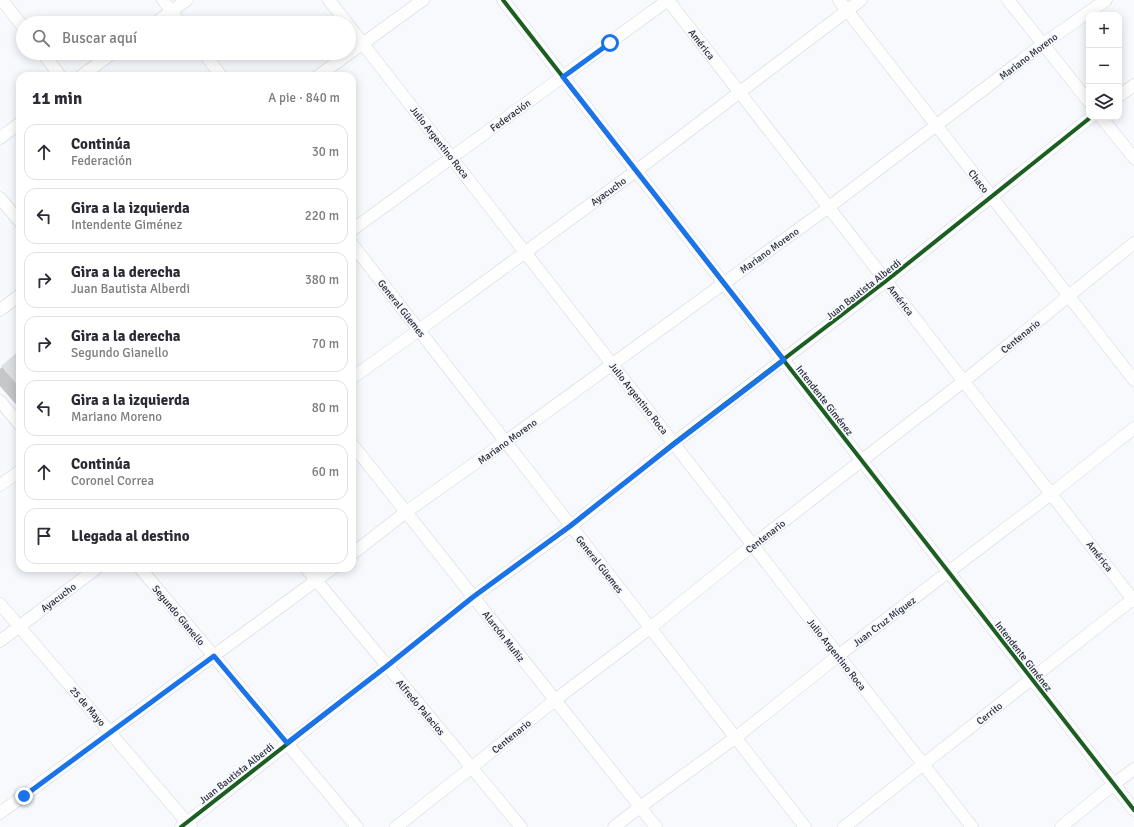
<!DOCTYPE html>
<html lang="es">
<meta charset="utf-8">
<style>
body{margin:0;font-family:Signika,sans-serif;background:#f7f7f7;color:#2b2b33}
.controls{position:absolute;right:12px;top:12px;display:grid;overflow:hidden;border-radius:8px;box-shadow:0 2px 10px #0003}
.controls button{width:36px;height:36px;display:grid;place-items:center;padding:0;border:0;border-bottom:1px solid #e1e1e2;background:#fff;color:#2b2b33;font:20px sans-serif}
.stop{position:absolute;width:12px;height:12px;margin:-9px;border:3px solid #1a73e8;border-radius:50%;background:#fff}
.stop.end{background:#1a73e8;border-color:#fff;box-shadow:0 1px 4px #0008}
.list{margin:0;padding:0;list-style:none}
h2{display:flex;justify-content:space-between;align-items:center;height:52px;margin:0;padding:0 16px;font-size:17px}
h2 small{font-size:13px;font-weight:400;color:#7c7c81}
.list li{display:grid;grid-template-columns:26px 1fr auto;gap:12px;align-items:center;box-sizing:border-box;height:56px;margin:0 8px 8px;padding:0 8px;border:1px solid #e1e1e2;border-radius:12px}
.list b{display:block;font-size:15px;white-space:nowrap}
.list p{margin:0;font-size:13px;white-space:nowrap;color:#7c7c81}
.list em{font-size:13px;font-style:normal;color:#7c7c81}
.icon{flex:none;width:22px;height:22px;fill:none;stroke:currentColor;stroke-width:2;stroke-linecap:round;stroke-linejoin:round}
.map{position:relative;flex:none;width:1134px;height:827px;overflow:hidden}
.search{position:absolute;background:#fff;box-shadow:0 2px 10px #0003;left:16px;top:16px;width:340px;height:44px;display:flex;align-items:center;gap:10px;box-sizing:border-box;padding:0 14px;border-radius:22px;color:#7c7c81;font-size:15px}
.panel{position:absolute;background:#fff;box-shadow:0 2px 10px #0003;left:16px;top:72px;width:340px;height:500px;border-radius:12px}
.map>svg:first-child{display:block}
.shadow{fill:#0003}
.building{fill:#dde1e4}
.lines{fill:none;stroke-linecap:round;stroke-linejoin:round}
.minor-casing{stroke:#d3d6da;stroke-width:13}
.minor{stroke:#fefeff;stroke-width:12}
.cycleway-casing{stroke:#f5f8fe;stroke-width:6}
.cycleway{stroke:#1b5e20;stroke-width:4}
.route{stroke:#1a73e8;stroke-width:5}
.labels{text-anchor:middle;stroke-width:3.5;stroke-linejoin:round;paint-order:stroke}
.street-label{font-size:10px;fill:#2a2d33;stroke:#f5f8fe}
</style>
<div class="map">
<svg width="1134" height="827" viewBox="0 0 1134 827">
<rect width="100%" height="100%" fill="#f7f9fc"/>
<!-- shadow -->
<polygon class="shadow" points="20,352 20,406 19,408 0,386 0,369"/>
<!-- building -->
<polygon class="building" points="20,350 20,388 1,366"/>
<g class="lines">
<!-- minor casing -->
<g class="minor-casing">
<g id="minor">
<polyline points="2,0 23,27"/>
<polyline points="163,0 180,23"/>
<polyline points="329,0 347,23"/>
<polyline points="503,0 1134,810"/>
<polyline points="668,0 1134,601"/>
<polyline points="839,0 1134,380"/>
<polyline points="1008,0 1089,102"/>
<polyline points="155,23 187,0"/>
<polyline points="349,26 972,827"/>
<polyline points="43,53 60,76"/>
<polyline points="204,53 221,76"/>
<polyline points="81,76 113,53"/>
<polyline points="318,76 423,0"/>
<polyline points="1119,96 1134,85"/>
<polyline points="1101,117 1134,158"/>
<polyline points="0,138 20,123"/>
<polyline points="0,198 20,222"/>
<polyline points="352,230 668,0"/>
<polyline points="352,244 805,827"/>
<polyline points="0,310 20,295"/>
<polyline points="352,378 419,330 636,171 861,0"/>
<polyline points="0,401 20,425"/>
<polyline points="352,444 656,827"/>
<polyline points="0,485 20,471"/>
<polyline points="352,554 406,512 505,442 829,207 1043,44 1106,0"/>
<polyline points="140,568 357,827"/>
<polyline points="306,568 521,827"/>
<polyline points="0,604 191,827"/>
<polyline points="0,641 97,568"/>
<polyline points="0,813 333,568"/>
<polyline points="181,827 387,666 473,597 571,526 674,443 886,281 1091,117"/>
<polyline points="396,827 471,768 555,700 650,628 753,545 964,381 1134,243"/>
<polyline points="614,827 640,807 735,738 839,655 1051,494 1134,428"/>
<polyline points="844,827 1134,598"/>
<polyline points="1061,827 1114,784 1134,769"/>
</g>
</g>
<!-- minor -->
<use href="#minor" class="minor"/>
<!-- cycleway casing -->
<g class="cycleway-casing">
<g id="cycleway">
<polyline points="503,0 1134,810"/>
<polyline points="181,827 387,666 473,597 571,526 674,443 886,281 1091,117"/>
</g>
</g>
<!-- cycleway -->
<use href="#cycleway" class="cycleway"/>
</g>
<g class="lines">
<!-- route -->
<polyline class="route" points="24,796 214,656 287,743 387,666 473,597 570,526 674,444 784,360 563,77 610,43"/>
</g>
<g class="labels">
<!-- street labels -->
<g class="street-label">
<text transform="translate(702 44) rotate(52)" y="4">América</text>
<text transform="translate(1028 56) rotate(-37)" y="4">Mariano Moreno</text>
<text transform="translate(510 115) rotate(-36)" y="4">Federación</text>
<text transform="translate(440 142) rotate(52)" y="4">Julio Argentino Roca</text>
<text transform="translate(979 181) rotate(52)" y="4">Chaco</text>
<text transform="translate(608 191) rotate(-36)" y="4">Ayacucho</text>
<text transform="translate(769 250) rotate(-36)" y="4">Mariano Moreno</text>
<text transform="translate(863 289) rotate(-38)" y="4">Juan Bautista Alberdi</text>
<text transform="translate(901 300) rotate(52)" y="4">América</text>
<text transform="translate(402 308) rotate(52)" y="4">General Güemes</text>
<text transform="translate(1020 336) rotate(-39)" y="4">Centenario</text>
<text transform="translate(639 398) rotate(52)" y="4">Julio Argentino Roca</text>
<text transform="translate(825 400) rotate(52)" y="4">Intendente Giménez</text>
<text transform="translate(507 441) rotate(-36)" y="4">Mariano Moreno</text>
<text transform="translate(765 536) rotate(-38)" y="4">Centenario</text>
<text transform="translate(1100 556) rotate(52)" y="4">América</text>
<text transform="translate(600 564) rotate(52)" y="4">General Güemes</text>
<text transform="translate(58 597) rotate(-37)" y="4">Ayacucho</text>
<text transform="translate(179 615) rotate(50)" y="4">Segundo Gianello</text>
<text transform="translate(884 621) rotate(-37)" y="4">Juan Cruz Míguez</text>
<text transform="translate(504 636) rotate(52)" y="4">Alarcón Muñiz</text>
<text transform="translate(837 654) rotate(52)" y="4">Julio Argentino Roca</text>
<text transform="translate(1024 656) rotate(52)" y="4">Intendente Giménez</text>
<text transform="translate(88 706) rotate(49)" y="4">25 de Mayo</text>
<text transform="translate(421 707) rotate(50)" y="4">Alfredo Palacios</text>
<text transform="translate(989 713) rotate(-38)" y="4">Cerrito</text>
<text transform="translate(511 736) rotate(-39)" y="4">Centenario</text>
<text transform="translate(236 773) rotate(-38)" y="4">Juan Bautista Alberdi</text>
</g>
</g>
</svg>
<div class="controls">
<button>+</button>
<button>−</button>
<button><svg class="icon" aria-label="layers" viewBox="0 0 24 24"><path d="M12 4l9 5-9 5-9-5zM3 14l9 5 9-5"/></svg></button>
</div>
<div class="stop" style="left:610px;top:43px"></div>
<div class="stop end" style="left:24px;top:796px"></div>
<div class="search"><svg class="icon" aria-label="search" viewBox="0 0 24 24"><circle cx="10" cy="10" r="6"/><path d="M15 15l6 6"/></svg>Buscar aquí</div>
<section class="panel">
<h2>11 min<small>A pie · 840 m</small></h2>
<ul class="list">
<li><svg class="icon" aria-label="ahead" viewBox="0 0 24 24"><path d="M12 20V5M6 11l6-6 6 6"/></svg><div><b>Continúa</b><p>Federación</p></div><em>30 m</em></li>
<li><svg class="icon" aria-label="left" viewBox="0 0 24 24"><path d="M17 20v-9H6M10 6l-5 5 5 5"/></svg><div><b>Gira a la izquierda</b><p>Intendente Giménez</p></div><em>220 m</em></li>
<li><svg class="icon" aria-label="right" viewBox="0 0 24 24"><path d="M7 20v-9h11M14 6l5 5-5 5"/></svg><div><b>Gira a la derecha</b><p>Juan Bautista Alberdi</p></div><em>380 m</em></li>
<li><svg class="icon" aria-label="right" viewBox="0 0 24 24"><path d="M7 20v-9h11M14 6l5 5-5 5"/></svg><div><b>Gira a la derecha</b><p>Segundo Gianello</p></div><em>70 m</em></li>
<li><svg class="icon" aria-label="left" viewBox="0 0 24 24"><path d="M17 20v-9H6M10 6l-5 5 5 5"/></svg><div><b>Gira a la izquierda</b><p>Mariano Moreno</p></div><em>80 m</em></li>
<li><svg class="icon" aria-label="ahead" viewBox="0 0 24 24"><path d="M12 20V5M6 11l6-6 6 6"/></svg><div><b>Continúa</b><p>Coronel Correa</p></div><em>60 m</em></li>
<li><svg class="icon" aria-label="arrive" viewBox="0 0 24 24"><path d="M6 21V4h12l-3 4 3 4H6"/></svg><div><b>Llegada al destino</b></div></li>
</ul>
</section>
</div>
